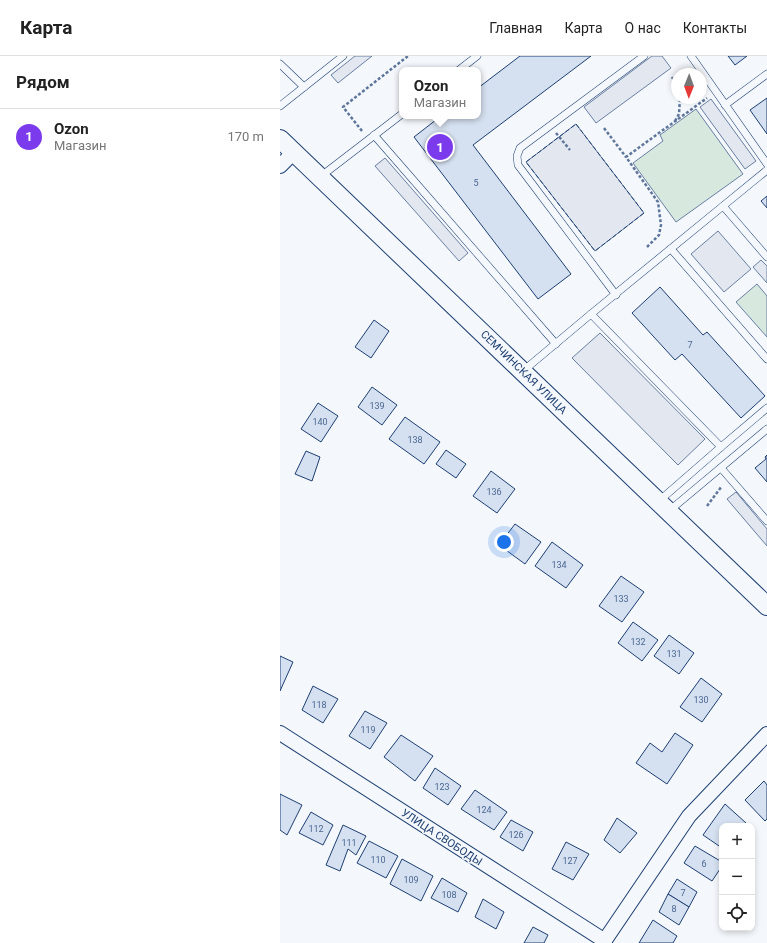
<!DOCTYPE html>
<html lang="ru">
<meta charset="utf-8">
<style>
body{margin:0;font-family:Roboto,sans-serif;background:#f2f2f2;color:#222}
.controls{position:absolute;right:12px;bottom:12px;display:grid;overflow:hidden;border-radius:8px;box-shadow:0 2px 6px #0003}
.controls button{width:36px;height:36px;display:grid;place-items:center;padding:0;border:0;border-bottom:1px solid #e0e0e0;background:#fff;color:#222;font:20px sans-serif}
.compass{position:absolute;left:391px;top:12px;width:36px;height:36px;border-radius:50%;background:#fff;box-shadow:0 2px 6px #0003;rotate:181deg}
.you{position:absolute;left:224px;top:486px;width:14px;height:14px;margin:-10px;border:3px solid #fff;border-radius:50%;background:#1a73e8;box-shadow:0 0 0 6px #1a73e833}
.badge{display:grid;place-items:center;width:26px;height:26px;border-radius:50%;background:#7c3aed;color:#fff;font-size:13px;font-weight:700}
.pin{position:absolute;translate:-50% -50%;border:2px solid #fff;box-shadow:0 1px 4px #0006}
.popup{position:absolute;left:119px;top:11px;width:82px;height:52px;box-sizing:border-box;display:grid;place-content:center;border-radius:8px;background:#fff;filter:drop-shadow(0 1px 3px #0005);font-size:13px;white-space:nowrap;color:#767676}
.popup b{font-size:15px;color:#222}
.popup::after{content:'';position:absolute;left:50%;top:100%;margin-left:-8px;border:8px solid transparent;border-top-color:#fff}
.list{margin:0;padding:0;list-style:none}
h2{display:flex;justify-content:space-between;align-items:center;height:52px;margin:0;padding:0 16px;font-size:17px}
h2 small{font-size:13px;font-weight:400;color:#767676}
.list li{display:grid;grid-template-columns:26px 1fr auto;gap:12px;align-items:center;box-sizing:border-box;height:56px;padding:0 16px;border-top:1px solid #e0e0e0}
.list b{display:block;font-size:15px;white-space:nowrap}
.list p{margin:0;font-size:13px;white-space:nowrap;color:#767676}
.list em{font-size:13px;font-style:normal;color:#767676}
.icon{flex:none;width:22px;height:22px;fill:none;stroke:currentColor;stroke-width:2;stroke-linecap:round;stroke-linejoin:round}
.map{position:relative;flex:none;width:487px;height:887px;overflow:hidden}
header{display:flex;align-items:center;gap:24px;box-sizing:border-box;height:56px;padding:0 20px;background:#fff;border-bottom:1px solid #e0e0e0}
header strong{font-size:19px}
nav{display:flex;gap:22px;margin-inline-start:auto;font-size:14px}
main{display:flex}
aside{flex:1;background:#fff}
.map>svg:first-child{display:block}
.green{fill:#d7e8df;stroke:#687fa3}
.parking{fill:#e3e8f0;stroke:#687fa3}
.building{fill:#d5e0f0;stroke:#1d3f73}
.lines{fill:none;stroke-linecap:round;stroke-linejoin:round}
.service-casing{stroke:#1d3f73;stroke-width:8}
.minor-casing{stroke:#1d3f73;stroke-width:16}
.tertiary-casing{stroke:#1d3f73;stroke-width:20}
.path{stroke:#5e769c;stroke-width:2.5;stroke-dasharray:3 2;stroke-linecap:butt}
.service{stroke:#f4f7fb;stroke-width:7}
.minor{stroke:#f4f7fb;stroke-width:14}
.tertiary{stroke:#f4f7fb;stroke-width:18}
.fence{stroke:#1d3f73;stroke-width:1;stroke-dasharray:5 2;stroke-linecap:butt}
.labels{text-anchor:middle;stroke-width:3;stroke-linejoin:round;paint-order:stroke}
.number-label{font-size:9px;fill:#4b6792}
.street-label{font-size:11px;fill:#1d3f73;stroke:#f4f7fb}
</style>
<header>
<strong>Карта</strong>
<nav><a>Главная</a><a>Карта</a><a>О нас</a><a>Контакты</a></nav>
</header>
<main>
<aside>
<h2>Рядом<small></small></h2>
<ul class="list">
<li><span class="badge">1</span><div><b>Ozon</b><p>Магазин</p></div><em>170 m</em></li>
</ul>
</aside>
<div class="map">
<svg width="487" height="887" viewBox="0 0 487 887">
<rect width="100%" height="100%" fill="#f4f7fb"/>
<!-- green -->
<g class="green">
<polygon points="416,53 463,118 396,166 353,107 383,85 380,79"/>
<polygon points="477,228 487,240 487,281 456,246"/>
</g>
<!-- parking -->
<g class="parking">
<polygon points="75,0 92,0 58,27 51,19"/>
<polygon points="372,0 382,0 391,12 316,67 304,51"/>
<polygon points="431,43 476,105 465,113 420,51"/>
<polygon points="296,68 364,157 315,195 246,106"/>
<polygon points="105,102 188,197 179,205 95,110"/>
<polygon points="438,175 471,213 444,236 411,198"/>
<polygon points="481,204 487,210 487,227 473,211"/>
<polygon points="320,277 425,383 398,409 292,302"/>
<polygon points="456,436 487,473 487,490 447,443"/>
</g>
<!-- building -->
<g class="building">
<polygon points="240,0 311,0 193,89 291,218 258,243 134,81 161,60 198,60 198,32"/>
<polygon points="448,0 467,0 455,9"/>
<polygon points="487,42 487,78 470,54"/>
<polygon points="487,140 487,152 481,145"/>
<polygon points="380,231 423,279 427,276 485,340 461,362 402,298 395,304 352,257"/>
<polygon points="94,264 109,275 91,302 75,291"/>
<polygon points="92,331 117,349 102,369 78,351"/>
<polygon points="38,347 58,360 41,386 21,373"/>
<polygon points="125,361 160,386 144,408 109,383"/>
<polygon points="166,394 186,408 176,422 156,408"/>
<polygon points="26,395 40,401 32,425 15,418"/>
<polygon points="487,399 487,426 475,412 486,403 485,401"/>
<polygon points="211,415 235,433 217,457 193,440"/>
<polygon points="235,468 261,486 245,508 219,489"/>
<polygon points="272,486 303,509 286,532 255,510"/>
<polygon points="341,520 364,536 342,566 319,550"/>
<polygon points="353,566 378,584 362,605 338,587"/>
<polygon points="389,579 414,597 399,618 374,600"/>
<polygon points="0,600 13,606 0,635"/>
<polygon points="421,622 442,638 422,666 400,651"/>
<polygon points="33,630 58,643 43,667 22,654"/>
<polygon points="85,655 107,667 90,693 69,680"/>
<polygon points="395,677 413,689 387,728 356,707 370,687 382,696"/>
<polygon points="121,679 153,700 135,725 104,701"/>
<polygon points="155,712 181,730 168,749 143,732"/>
<polygon points="484,725 487,729 487,763 485,765 465,744"/>
<polygon points="195,734 227,756 214,774 181,753"/>
<polygon points="0,738 22,749 7,779 0,774"/>
<polygon points="445,748 466,767 464,770 442,770 442,792 423,779"/>
<polygon points="31,756 53,769 43,789 19,777"/>
<polygon points="337,762 357,777 340,797 324,784"/>
<polygon points="231,764 253,776 243,795 220,781"/>
<polygon points="63,769 86,780 76,799 68,793 60,815 46,809"/>
<polygon points="89,785 118,800 106,822 77,807"/>
<polygon points="286,786 309,798 293,824 272,813"/>
<polygon points="415,790 442,806 442,810 432,825 404,807"/>
<polygon points="122,803 153,820 141,845 110,828"/>
<polygon points="162,822 187,837 178,856 151,842"/>
<polygon points="397,823 417,836 409,851 388,838"/>
<polygon points="388,838 409,851 399,869 379,856"/>
<polygon points="203,843 224,856 216,873 195,861"/>
<polygon points="373,864 397,880 393,887 359,887"/>
<polygon points="253,871 268,879 264,887 244,887"/>
</g>
<g class="lines">
<!-- service casing -->
<g class="service-casing">
<g id="service">
<polyline points="411,0 487,108"/>
<polyline points="0,8 24,31 0,50"/>
<polyline points="179,14 197,0"/>
<polyline points="24,31 63,0"/>
<polyline points="445,49 487,18"/>
<polyline points="94,79 276,288"/>
<polyline points="40,121 122,58"/>
<polyline points="443,150 487,114"/>
<polyline points="391,193 487,303"/>
<polyline points="336,239 238,109 237,100 240,92 364,0"/>
<polyline points="311,258 443,150 487,201"/>
<polyline points="243,315 311,258 441,391 379,445"/>
<polyline points="441,391 487,352"/>
<polyline points="441,412 487,465"/>
<polyline points="389,455 487,373"/>
</g>
</g>
<!-- minor casing -->
<g class="minor-casing">
<g id="minor">
<polyline points="0,110 14,96"/>
<polyline points="0,677 325,885"/>
<polyline points="323,887 409,760 487,678"/>
</g>
</g>
<!-- tertiary casing -->
<g class="tertiary-casing">
<polyline id="tertiary" points="0,83 487,550"/>
</g>
<!-- path -->
<g class="path">
<polyline points="392,21 397,30"/>
<polyline points="395,65 399,58 400,42"/>
<polyline points="324,72 346,101"/>
<polyline points="82,75 63,51 128,0"/>
<polyline points="276,77 290,94"/>
<polyline points="367,191 379,179 381,169 378,146 346,101 427,42"/>
<polyline points="427,450 442,430"/>
</g>
<!-- service -->
<use href="#service" class="service"/>
<!-- minor -->
<use href="#minor" class="minor"/>
<!-- tertiary -->
<use href="#tertiary" class="tertiary"/>
<!-- fence -->
<polygon class="fence" points="296,68 364,157 315,195 246,106"/>
</g>
<g class="labels">
<!-- number labels -->
<g class="number-label">
<text x="196" y="130">5</text>
<text x="410" y="292">7</text>
<text x="97" y="353">139</text>
<text x="40" y="369">140</text>
<text x="135" y="387">138</text>
<text x="214" y="439">136</text>
<text x="279" y="512">134</text>
<text x="341" y="546">133</text>
<text x="358" y="589">132</text>
<text x="394" y="601">131</text>
<text x="421" y="647">130</text>
<text x="39" y="652">118</text>
<text x="88" y="677">119</text>
<text x="162" y="734">123</text>
<text x="204" y="757">124</text>
<text x="36" y="776">112</text>
<text x="236" y="782">126</text>
<text x="69" y="790">111</text>
<text x="98" y="807">110</text>
<text x="290" y="808">127</text>
<text x="424" y="811">6</text>
<text x="131" y="827">109</text>
<text x="403" y="840">7</text>
<text x="169" y="842">108</text>
<text x="394" y="856">8</text>
</g>
<!-- street labels -->
<g class="street-label">
<text transform="translate(244 316) rotate(44)" y="4">СЕМЧИНСКАЯ УЛИЦА</text>
<text transform="translate(162 781) rotate(33)" y="4">УЛИЦА СВОБОДЫ</text>
</g>
</g>
</svg>
<div class="controls">
<button>+</button>
<button>−</button>
<button><svg class="icon" aria-label="locate" viewBox="0 0 24 24"><circle cx="12" cy="12" r="6"/><path d="M12 2v4M12 18v4M2 12h4M18 12h4"/></svg></button>
</div>
<svg class="compass" viewBox="-18 -18 36 36"><path d="M0-13l5 13h-10z" fill="#e53935"/><path d="M0 13l5-13h-10z" fill="#767676"/></svg>
<div class="you"></div>
<div class="pin badge" style="left:160px;top:91px">1</div>
<div class="popup"><b>Ozon</b>Магазин</div>
</div>
</main>
